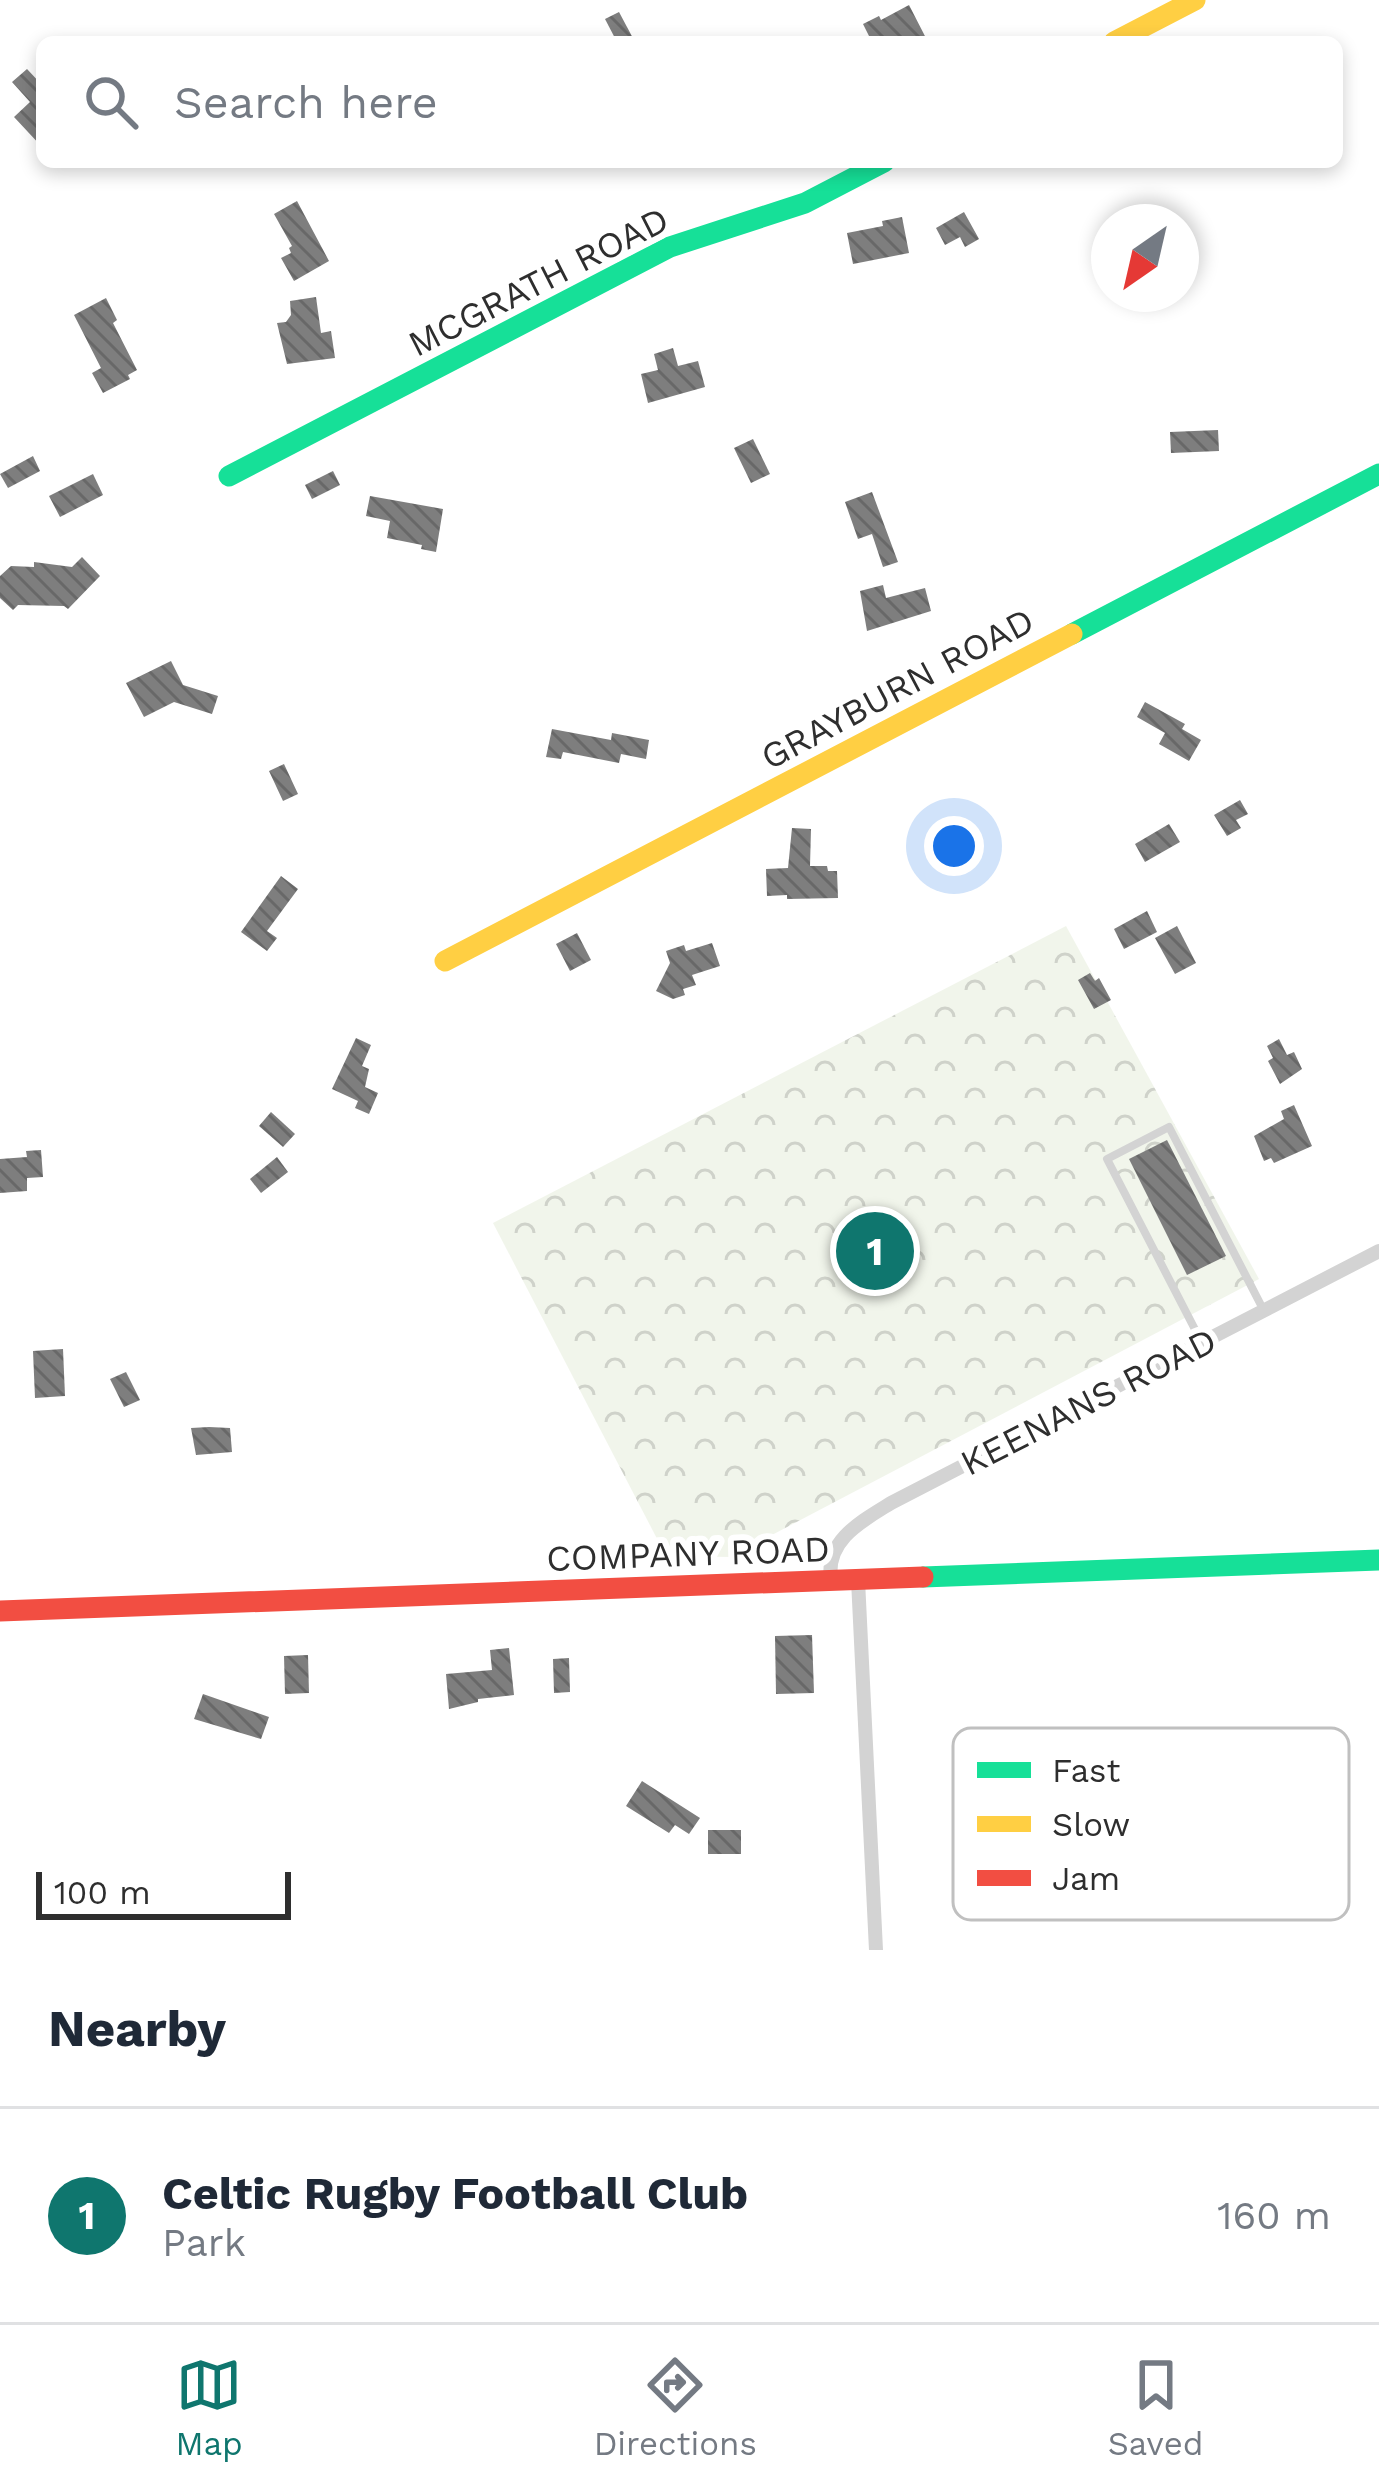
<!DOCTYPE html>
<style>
body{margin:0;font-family:"Work Sans",sans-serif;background:#f6f6f7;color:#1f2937}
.compass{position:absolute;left:1091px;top:204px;width:108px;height:108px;border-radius:50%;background:#fff;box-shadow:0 6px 18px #0003;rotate:214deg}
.scale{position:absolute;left:36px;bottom:30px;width:255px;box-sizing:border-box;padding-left:12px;border:6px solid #2e2e2e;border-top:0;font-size:33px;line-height:42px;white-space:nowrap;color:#2e2e2e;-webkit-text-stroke:9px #fff;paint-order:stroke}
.you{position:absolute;left:954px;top:846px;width:42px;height:42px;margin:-30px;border:9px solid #fff;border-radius:50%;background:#1a73e8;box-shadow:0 0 0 18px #1a73e833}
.badge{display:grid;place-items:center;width:78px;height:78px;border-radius:50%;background:#0f766e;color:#fff;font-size:39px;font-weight:700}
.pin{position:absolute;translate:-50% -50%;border:6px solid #fff;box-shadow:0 3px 12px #0006}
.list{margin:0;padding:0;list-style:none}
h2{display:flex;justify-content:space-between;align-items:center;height:156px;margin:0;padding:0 48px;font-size:51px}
h2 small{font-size:39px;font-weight:400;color:#747a83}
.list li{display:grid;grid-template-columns:78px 1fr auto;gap:36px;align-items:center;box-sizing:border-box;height:216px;padding:0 48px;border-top:3px solid #e0e1e3}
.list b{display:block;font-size:45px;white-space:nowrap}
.list p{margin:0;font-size:39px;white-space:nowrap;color:#747a83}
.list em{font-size:39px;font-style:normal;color:#747a83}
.icon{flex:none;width:66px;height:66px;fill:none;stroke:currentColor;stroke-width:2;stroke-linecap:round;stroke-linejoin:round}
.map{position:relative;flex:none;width:1379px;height:1950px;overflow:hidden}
.search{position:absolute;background:#fff;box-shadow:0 6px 18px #0003;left:36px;right:36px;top:36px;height:132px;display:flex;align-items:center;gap:30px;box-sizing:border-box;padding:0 42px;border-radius:18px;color:#747a83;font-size:45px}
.sheet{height:372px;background:#fff}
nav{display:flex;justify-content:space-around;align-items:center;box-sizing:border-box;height:168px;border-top:3px solid #e0e1e3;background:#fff;font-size:33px;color:#747a83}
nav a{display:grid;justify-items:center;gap:6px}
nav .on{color:#0f766e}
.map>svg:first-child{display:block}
.park{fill:url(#park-crowns)}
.building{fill:url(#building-back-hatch)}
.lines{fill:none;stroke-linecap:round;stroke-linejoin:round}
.lane{stroke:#d3d3d3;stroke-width:8}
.street{stroke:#d3d3d3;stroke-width:14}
.fast{stroke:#16e098;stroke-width:21}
.slow{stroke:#ffcf43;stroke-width:21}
.jam{stroke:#f24e42;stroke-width:21}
.labels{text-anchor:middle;stroke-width:12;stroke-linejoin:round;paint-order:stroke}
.street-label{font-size:36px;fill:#2e2e2e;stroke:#fff}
.key{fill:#fff;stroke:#c0c0c0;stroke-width:3}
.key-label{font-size:33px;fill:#2e2e2e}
</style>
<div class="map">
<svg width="1379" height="1950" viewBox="0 0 1379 1950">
<defs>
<pattern id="park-crowns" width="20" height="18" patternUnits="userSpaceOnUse" patternTransform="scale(3)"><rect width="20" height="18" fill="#f1f5eb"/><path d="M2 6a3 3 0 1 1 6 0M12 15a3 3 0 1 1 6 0" fill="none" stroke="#cfd2ca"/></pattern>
<pattern id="building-back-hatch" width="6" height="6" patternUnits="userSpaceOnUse" patternTransform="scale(3)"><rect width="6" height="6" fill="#7e7e7e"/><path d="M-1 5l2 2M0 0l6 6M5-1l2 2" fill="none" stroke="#686868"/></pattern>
</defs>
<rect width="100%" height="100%" fill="#fff"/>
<!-- park -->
<polygon class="park" points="1066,926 1259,1279 730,1557 666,1556 493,1223"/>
<!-- building -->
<g class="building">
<polygon points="909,5 928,42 872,42 863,24 879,16 881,20"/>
<polygon points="619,12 635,42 617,42 605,19"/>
<polygon points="27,69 42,85 42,147 14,117 30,102 12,82"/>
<polygon points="297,201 329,261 294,281 281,258 291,253 289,248 292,246 274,214"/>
<polygon points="964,212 979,239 965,247 960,237 945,245 936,228"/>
<polygon points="902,217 909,253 853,264 847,233 883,226 882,221"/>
<polygon points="316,297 321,333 331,331 335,358 287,364 277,323 286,322 291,315 290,301"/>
<polygon points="106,298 117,320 113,323 137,370 128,375 130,379 103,393 92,373 101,368 74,315"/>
<polygon points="673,348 678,366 698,361 705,387 648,403 641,374 658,370 654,354"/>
<polygon points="1218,430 1219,451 1171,453 1170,432"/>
<polygon points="753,439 770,474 751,483 734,448"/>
<polygon points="33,456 40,471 8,488 0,474"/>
<polygon points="333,471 340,485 312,499 305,485"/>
<polygon points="93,474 103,495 60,517 49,496"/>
<polygon points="872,492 898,562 883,567 872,534 858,539 845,502"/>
<polygon points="370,496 443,509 436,552 421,549 422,545 387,538 390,521 366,516"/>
<polygon points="82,557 100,576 68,609 64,606 18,605 13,610 0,598 0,576 11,566 34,567 34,562 72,567"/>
<polygon points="883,585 886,598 925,588 931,611 867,631 860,591"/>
<polygon points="171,661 183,685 218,696 212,714 174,702 144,717 126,683"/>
<polygon points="1145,702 1185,724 1182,729 1201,740 1189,761 1159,744 1165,733 1137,717"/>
<polygon points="552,729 611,740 612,733 649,740 646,759 621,754 619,763 563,752 561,759 546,757"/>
<polygon points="284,764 298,794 283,801 269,771"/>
<polygon points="1240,800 1248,814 1236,820 1241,828 1227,836 1214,815"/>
<polygon points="1169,824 1180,842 1145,862 1135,844"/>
<polygon points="792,828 811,829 810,866 827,866 828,871 837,871 838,898 787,899 787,895 767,896 766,869 788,868"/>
<polygon points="281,876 298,889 267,931 277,938 267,951 241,932"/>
<polygon points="1147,911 1157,932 1124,949 1114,929"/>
<polygon points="1177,926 1196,963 1175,974 1155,938"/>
<polygon points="577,933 591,960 570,971 556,944"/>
<polygon points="712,943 720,966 692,975 696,985 683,989 685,995 673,999 656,991 670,963 666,951 684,945 686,951"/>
<polygon points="1090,973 1095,981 1099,978 1111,1000 1094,1009 1078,980"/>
<polygon points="356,1038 371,1045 362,1066 369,1069 365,1087 378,1093 369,1114 355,1108 358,1101 332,1089"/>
<polygon points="1279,1039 1287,1055 1294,1052 1302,1069 1280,1084 1268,1061 1273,1058 1267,1046"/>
<polygon points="1294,1105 1312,1146 1274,1163 1271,1158 1264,1161 1254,1136 1284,1119 1281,1111"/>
<polygon points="271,1112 295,1134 283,1147 259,1126"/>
<polygon points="1167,1140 1226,1256 1187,1275 1129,1159"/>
<polygon points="41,1150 43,1177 27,1178 27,1191 0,1193 0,1159 27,1157 26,1151"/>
<polygon points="277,1157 288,1172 261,1193 250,1179"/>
<polygon points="63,1349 65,1396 35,1398 33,1351"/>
<polygon points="126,1372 140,1400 124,1407 110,1379"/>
<polygon points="209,1427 230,1428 232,1452 196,1455 191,1428"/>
<polygon points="812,1635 814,1693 776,1694 775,1636"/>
<polygon points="509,1648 514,1695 478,1699 478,1702 449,1709 446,1674 492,1670 490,1650"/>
<polygon points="308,1655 309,1693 285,1694 284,1656"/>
<polygon points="569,1658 570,1692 554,1693 553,1659"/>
<polygon points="203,1694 269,1717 261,1739 194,1719"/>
<polygon points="642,1781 700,1818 689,1834 675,1825 669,1833 626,1806"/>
<rect x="708" y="1830" width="33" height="24"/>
</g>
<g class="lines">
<!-- lane -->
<polyline class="lane" points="1202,1343 1107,1159 1169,1127 1263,1309"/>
<!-- street -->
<g class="street">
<path d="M 831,1580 C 825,1540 862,1521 891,1503 L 1379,1251"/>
<polyline points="858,1580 876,1950"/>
</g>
<!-- fast -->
<g class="fast">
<polyline points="229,476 670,247 805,203 884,162"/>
<polyline points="1072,634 1379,474"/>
<polyline points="923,1577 1379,1560"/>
</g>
<!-- slow -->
<g class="slow">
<polyline points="1114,42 1195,0"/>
<polyline points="445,961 1072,634"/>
</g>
<!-- jam -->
<polyline class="jam" points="0,1611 923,1577"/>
</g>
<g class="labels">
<!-- street labels -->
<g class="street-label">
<text transform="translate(538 281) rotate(-27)" y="13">MCGRATH ROAD</text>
<text transform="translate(897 688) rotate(-28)" y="13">GRAYBURN ROAD</text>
<text transform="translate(1088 1401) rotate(-27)" y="13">KEENANS ROAD</text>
<text transform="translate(688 1553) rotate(-2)" y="13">COMPANY ROAD</text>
</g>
</g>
<!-- legend -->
<rect x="953" y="1728" width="396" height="192" rx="18" class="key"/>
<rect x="977" y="1762" width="54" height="16" fill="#16e098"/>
<rect x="977" y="1816" width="54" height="16" fill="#ffcf43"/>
<rect x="977" y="1870" width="54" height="16" fill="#f24e42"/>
<g class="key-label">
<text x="1052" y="1782">Fast</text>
<text x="1052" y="1836">Slow</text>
<text x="1052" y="1890">Jam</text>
</g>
</svg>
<svg class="compass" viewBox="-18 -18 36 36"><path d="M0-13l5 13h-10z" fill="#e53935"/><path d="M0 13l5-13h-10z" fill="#747a83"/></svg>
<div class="scale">100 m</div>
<div class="you"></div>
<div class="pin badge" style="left:875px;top:1251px">1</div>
<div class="search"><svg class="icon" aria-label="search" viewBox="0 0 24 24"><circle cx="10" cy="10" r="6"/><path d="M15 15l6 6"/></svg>Search here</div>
</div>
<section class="sheet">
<h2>Nearby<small></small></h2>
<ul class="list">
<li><span class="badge">1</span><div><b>Celtic Rugby Football Club</b><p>Park</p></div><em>160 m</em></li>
</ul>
</section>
<nav>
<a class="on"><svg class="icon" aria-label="map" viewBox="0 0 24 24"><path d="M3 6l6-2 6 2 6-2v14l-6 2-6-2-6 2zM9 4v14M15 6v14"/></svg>Map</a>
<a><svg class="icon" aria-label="directions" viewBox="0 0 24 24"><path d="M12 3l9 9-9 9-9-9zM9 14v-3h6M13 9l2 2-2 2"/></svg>Directions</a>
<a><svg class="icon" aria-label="saved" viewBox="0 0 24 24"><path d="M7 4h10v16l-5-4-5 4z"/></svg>Saved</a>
</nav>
